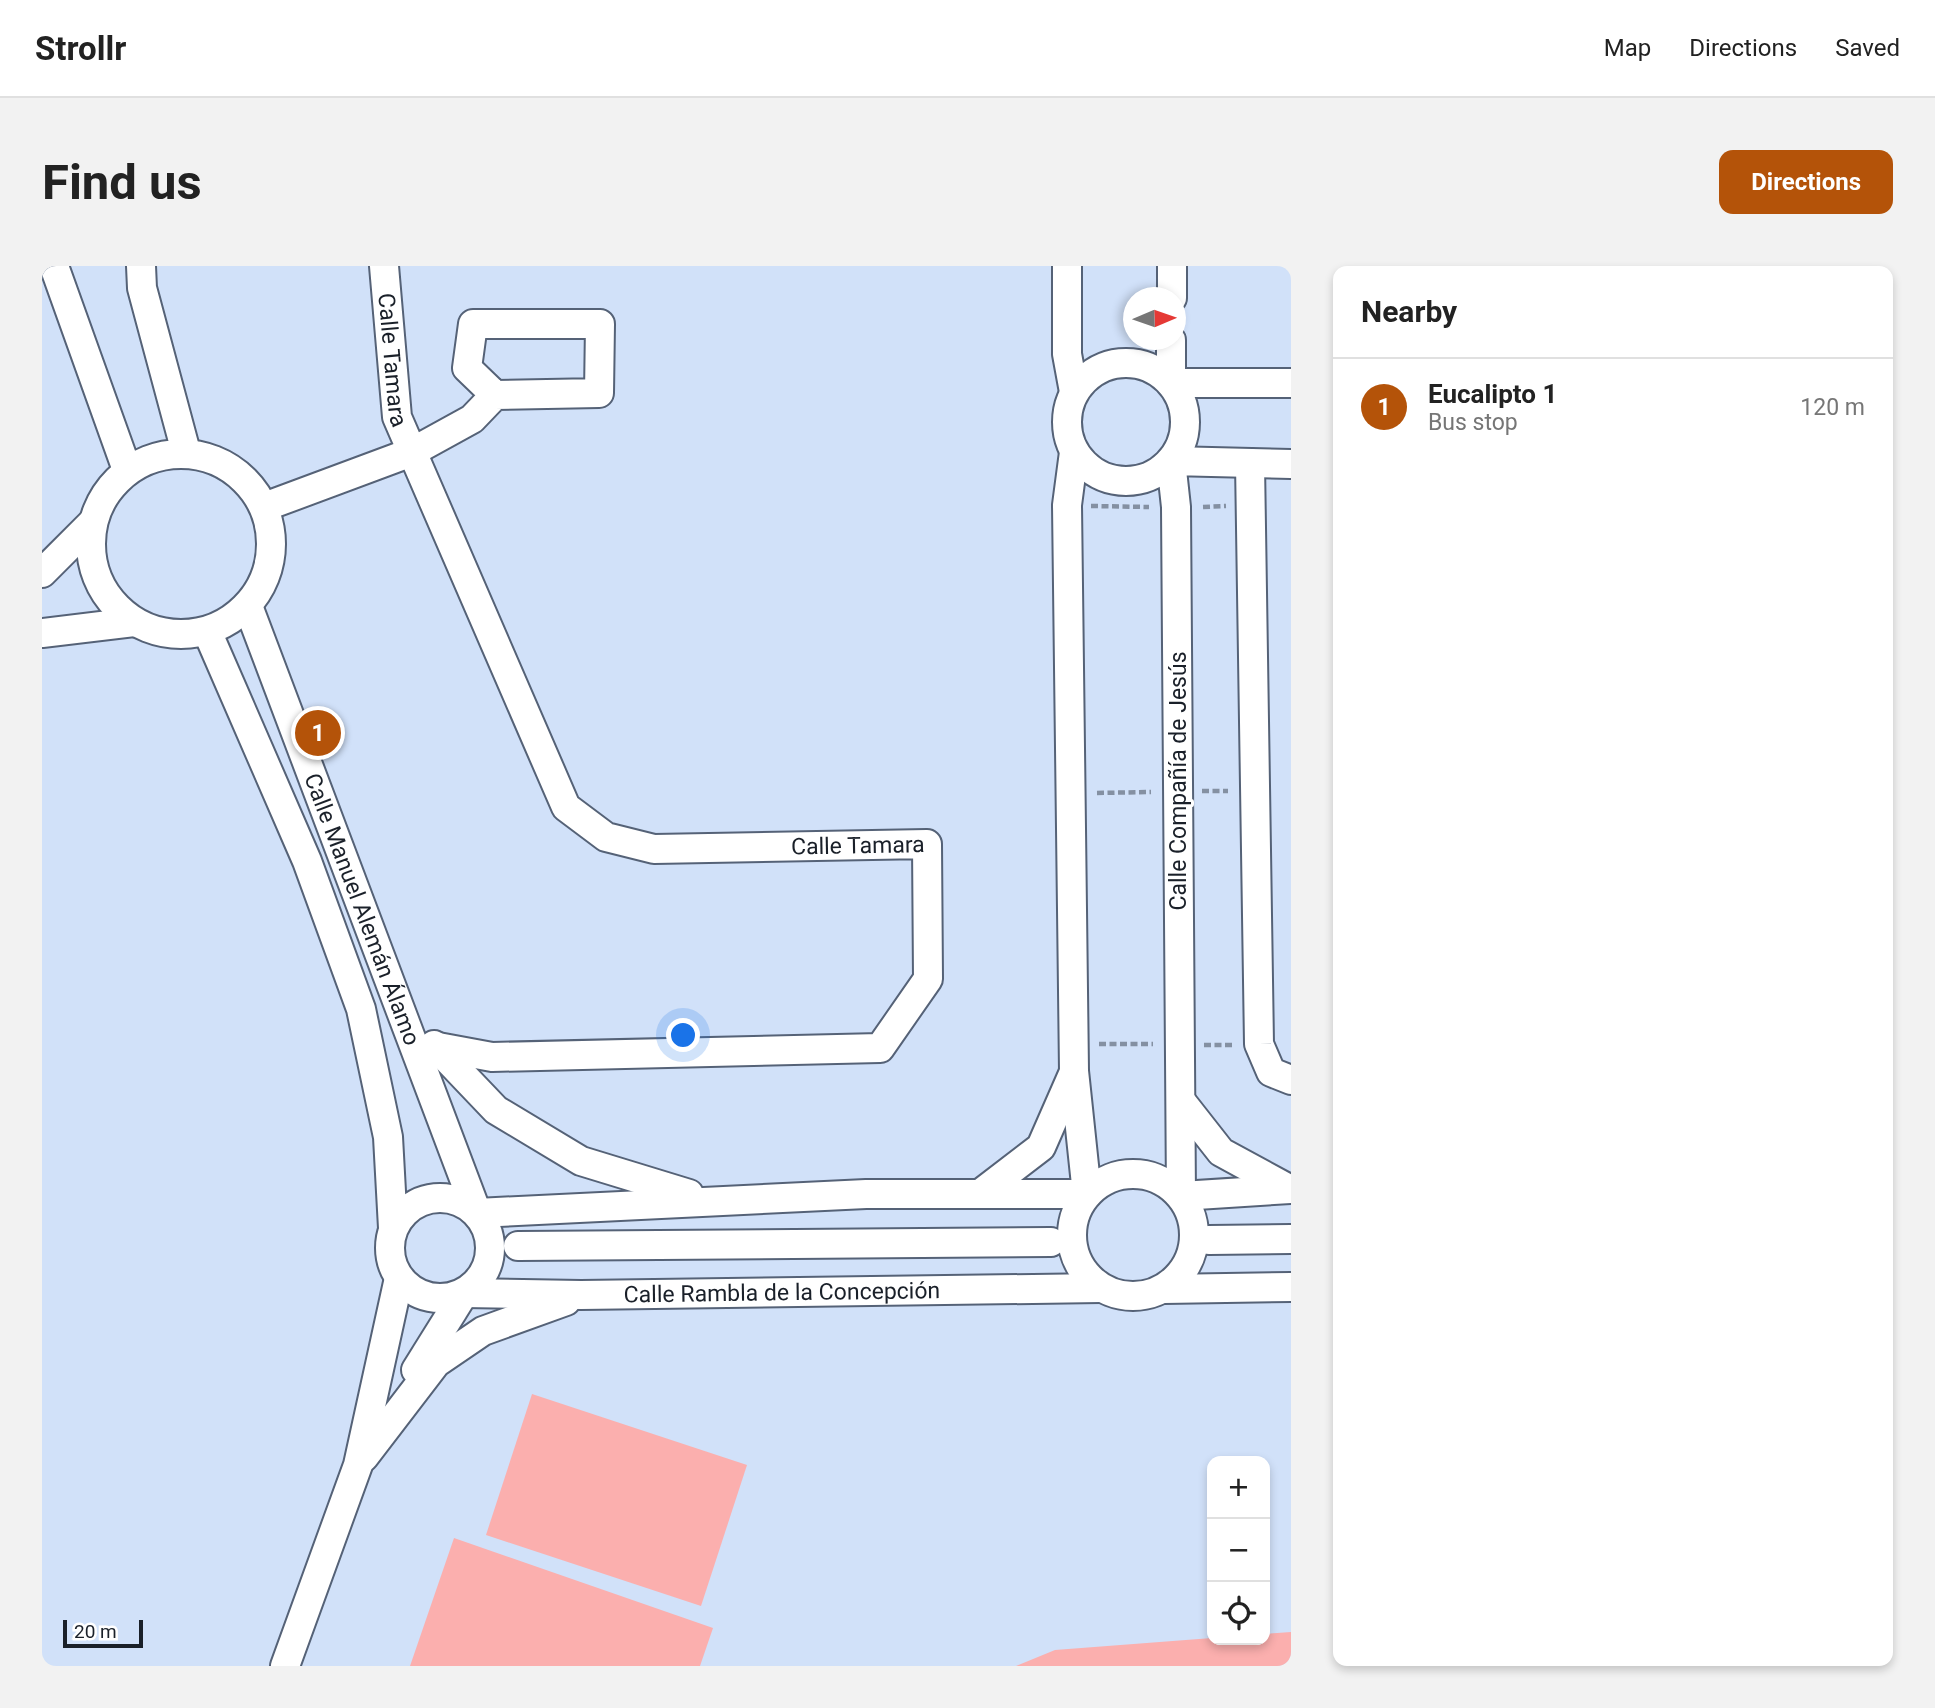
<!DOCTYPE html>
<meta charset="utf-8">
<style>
body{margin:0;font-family:Roboto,sans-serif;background:#f2f2f2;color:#222}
.controls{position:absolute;right:21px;bottom:21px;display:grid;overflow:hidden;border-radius:14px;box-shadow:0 4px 10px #0003}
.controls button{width:63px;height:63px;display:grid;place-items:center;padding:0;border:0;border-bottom:2px solid #e0e0e0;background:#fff;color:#222;font:35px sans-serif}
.compass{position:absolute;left:1081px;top:21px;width:63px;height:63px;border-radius:50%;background:#fff;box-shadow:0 4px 10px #0003;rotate:88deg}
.scale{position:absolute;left:21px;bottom:18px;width:80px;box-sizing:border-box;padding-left:7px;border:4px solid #1a2029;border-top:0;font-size:19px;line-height:24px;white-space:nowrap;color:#1a2029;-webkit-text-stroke:5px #fff;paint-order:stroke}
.you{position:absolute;left:642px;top:770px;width:24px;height:24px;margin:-18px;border:5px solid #fff;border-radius:50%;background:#1a73e8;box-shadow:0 0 0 10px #1a73e833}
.badge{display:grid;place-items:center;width:46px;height:46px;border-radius:50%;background:#b45309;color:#fff;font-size:23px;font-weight:700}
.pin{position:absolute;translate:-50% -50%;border:4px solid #fff;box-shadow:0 2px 7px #0006}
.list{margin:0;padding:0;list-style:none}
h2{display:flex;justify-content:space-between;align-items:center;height:91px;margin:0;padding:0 28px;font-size:30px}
h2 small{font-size:23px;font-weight:400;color:#767676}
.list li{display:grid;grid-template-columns:46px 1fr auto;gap:21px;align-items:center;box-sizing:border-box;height:98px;padding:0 28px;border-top:2px solid #e0e0e0}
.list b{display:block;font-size:26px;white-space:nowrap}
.list p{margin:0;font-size:23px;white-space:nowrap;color:#767676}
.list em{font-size:23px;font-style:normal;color:#767676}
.icon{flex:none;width:38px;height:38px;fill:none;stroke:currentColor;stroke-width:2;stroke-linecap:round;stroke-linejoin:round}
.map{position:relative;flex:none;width:1249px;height:1400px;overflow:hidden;border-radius:14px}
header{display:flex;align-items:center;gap:42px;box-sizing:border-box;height:98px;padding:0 35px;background:#fff;border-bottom:2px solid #e0e0e0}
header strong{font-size:33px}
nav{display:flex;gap:38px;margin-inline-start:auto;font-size:24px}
.intro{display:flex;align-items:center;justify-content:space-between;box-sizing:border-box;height:168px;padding:0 42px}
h1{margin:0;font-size:49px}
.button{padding:18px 32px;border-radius:14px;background:#b45309;color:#fff;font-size:24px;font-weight:700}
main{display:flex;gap:42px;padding:0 42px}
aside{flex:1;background:#fff;border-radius:14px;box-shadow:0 4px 10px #0003}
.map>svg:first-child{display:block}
.green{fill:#fbafae}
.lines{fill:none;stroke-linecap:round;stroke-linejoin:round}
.minor-casing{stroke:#556277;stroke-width:32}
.path{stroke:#8490a2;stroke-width:4.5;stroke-dasharray:7 3.5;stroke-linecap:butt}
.minor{stroke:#fff;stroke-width:28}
.labels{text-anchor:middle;stroke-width:6;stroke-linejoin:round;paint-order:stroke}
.street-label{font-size:23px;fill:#1a2029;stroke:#fff}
</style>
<header>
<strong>Strollr</strong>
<nav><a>Map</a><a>Directions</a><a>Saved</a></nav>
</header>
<div class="intro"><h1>Find us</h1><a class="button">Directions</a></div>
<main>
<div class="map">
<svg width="1249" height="1400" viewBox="0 0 1249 1400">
<rect width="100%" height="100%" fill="#d1e1f9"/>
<!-- green -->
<g class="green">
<polygon points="490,1128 705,1199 659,1340 444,1269"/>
<polygon points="412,1272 671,1362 658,1400 368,1400"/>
<polygon points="1249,1366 1249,1400 974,1400 1013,1384 1170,1372 1223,1374 1223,1368"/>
</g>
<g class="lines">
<!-- minor casing -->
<g class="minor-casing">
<g id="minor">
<polyline points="12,0 85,204"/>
<polyline points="99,0 100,22 144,186"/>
<path id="s1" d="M 342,0 L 355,151 L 524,541 L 564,571 L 612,583 L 885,578 L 886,713 L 838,782 L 450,791 L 396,781"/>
<polyline points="1025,0 1025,88 1032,126"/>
<polyline points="1130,32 1130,0"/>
<polyline points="1129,74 1129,117 1249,117"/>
<circle cx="1084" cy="156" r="59"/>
<polyline points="1032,186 1025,239 1032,805 1045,928"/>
<circle cx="139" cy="278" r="90"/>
<polyline points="1208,197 1217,778 1229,806 1249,814"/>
<polyline points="222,241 370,186 430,153 453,129 557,127 558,58 431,58 425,102 453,129"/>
<polyline points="0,307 51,256"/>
<path id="s2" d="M 206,340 L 435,947"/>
<polyline points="165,365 265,595 319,743 346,871 351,962"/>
<polyline points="0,367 92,356"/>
<polyline points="392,779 454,844 539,895 647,928"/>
<polyline points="1139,835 1179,886 1247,923"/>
<circle cx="1091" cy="969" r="61"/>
<polyline points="939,927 999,881 1031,808"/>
<polyline points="1139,930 1134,241 1129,195 1249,198"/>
<polyline points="1139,930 1248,923"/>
<circle cx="398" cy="982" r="50"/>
<polyline points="435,947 824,928 1045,928"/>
<polyline points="1167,974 1249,973"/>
<polyline points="476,980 1009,976"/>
<polyline points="1122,1023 1249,1021"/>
<path id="s3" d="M 422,1027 L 539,1029 L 1059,1022"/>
<polyline points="374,1104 422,1027"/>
<polyline points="322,1191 394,1097 441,1065 524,1035"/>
<polyline points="243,1400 316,1199 357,1012"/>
</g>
</g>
<!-- path -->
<g class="path">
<polyline points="1049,240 1107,241"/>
<polyline points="1161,241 1184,240"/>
<polyline points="1160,525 1186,525"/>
<polyline points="1055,527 1109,526"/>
<polyline points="1057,778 1111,778"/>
<polyline points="1162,779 1192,779"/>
</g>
<!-- minor -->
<use href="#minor" class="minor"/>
</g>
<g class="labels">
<!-- street labels -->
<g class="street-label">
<text dy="8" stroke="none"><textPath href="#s1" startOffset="94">Calle Tamara</textPath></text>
<text transform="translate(1136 515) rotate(-90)" y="8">Calle Compañía de Jesús</text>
<text dy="8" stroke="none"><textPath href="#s1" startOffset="880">Calle Tamara</textPath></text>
<text dy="8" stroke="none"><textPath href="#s2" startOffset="324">Calle Manuel Alemán Álamo</textPath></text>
<text dy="8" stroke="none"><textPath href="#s3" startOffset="318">Calle Rambla de la Concepción</textPath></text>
</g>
</g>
</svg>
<div class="controls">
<button>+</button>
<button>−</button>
<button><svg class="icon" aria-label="locate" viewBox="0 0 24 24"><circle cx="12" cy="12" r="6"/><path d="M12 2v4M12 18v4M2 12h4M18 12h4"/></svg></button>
</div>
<svg class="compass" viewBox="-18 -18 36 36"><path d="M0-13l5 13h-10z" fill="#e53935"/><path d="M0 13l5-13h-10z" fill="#767676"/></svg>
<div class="scale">20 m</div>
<div class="you"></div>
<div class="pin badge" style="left:276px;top:467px">1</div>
</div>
<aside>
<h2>Nearby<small></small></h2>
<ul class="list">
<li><span class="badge">1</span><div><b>Eucalipto 1</b><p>Bus stop</p></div><em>120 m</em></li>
</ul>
</aside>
</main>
